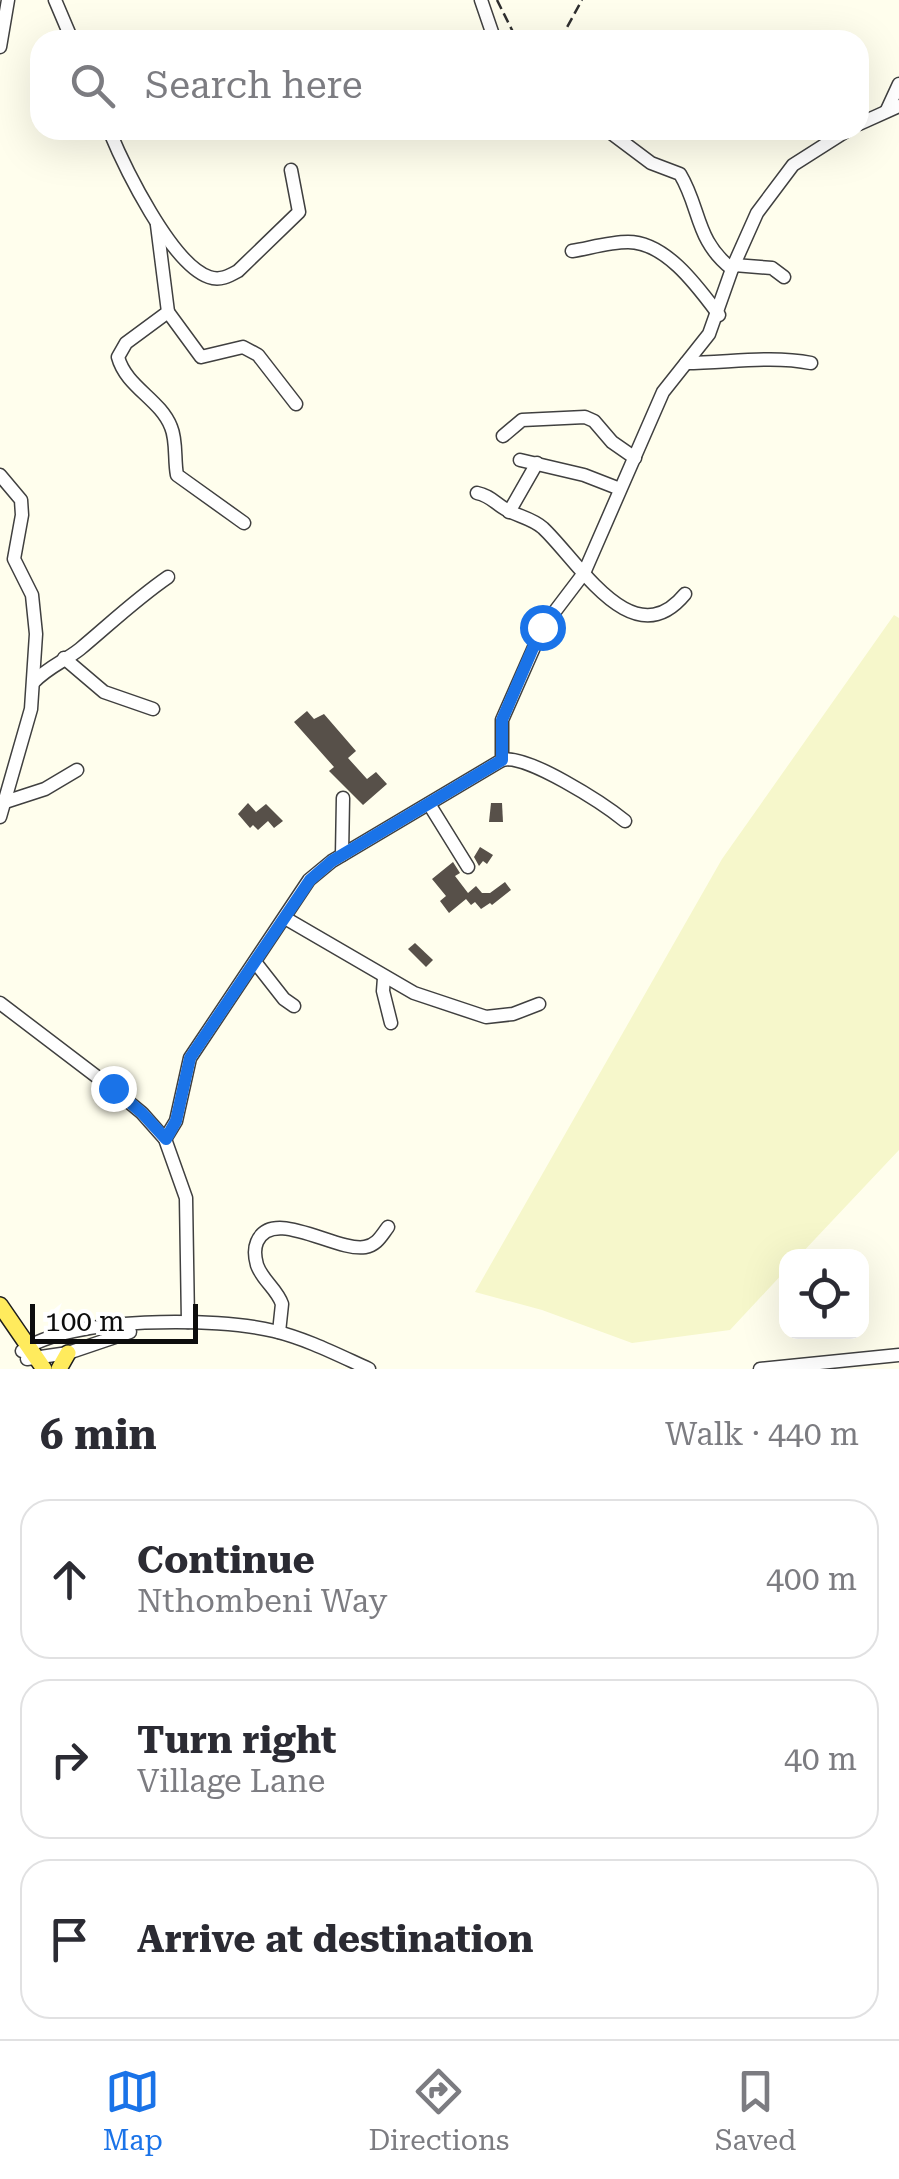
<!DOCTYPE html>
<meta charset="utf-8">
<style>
body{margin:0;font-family:"Roboto Serif",serif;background:#f2f2f3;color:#2b2b33}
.controls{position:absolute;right:30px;bottom:30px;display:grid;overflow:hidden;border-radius:20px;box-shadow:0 10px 40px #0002}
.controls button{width:90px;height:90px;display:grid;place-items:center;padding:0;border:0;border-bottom:2px solid #e1e1e2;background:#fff;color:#2b2b33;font:50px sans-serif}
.scale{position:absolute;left:30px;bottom:25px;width:168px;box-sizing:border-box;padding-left:10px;border:5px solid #0d0d0d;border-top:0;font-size:28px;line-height:35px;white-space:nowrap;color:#0d0d0d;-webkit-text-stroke:8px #fff;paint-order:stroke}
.stop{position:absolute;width:30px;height:30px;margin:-22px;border:8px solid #1a73e8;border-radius:50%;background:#fff}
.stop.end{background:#1a73e8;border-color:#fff;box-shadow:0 2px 10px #0008}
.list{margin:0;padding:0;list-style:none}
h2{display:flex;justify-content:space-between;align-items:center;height:130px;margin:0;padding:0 40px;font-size:42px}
h2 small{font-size:32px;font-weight:400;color:#7c7c81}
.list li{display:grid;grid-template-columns:65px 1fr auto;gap:30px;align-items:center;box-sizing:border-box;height:160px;margin:0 20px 20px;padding:0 20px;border:2px solid #e1e1e2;border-radius:30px}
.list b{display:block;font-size:38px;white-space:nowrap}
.list p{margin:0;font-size:32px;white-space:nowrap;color:#7c7c81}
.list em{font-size:32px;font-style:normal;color:#7c7c81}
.icon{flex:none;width:55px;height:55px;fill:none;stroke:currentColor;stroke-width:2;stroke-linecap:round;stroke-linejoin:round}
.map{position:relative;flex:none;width:899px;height:1369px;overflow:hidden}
.search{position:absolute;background:#fff;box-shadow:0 10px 40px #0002;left:30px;right:30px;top:30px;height:110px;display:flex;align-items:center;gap:25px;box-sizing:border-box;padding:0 35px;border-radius:30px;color:#7c7c81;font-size:38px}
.sheet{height:670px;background:#fff}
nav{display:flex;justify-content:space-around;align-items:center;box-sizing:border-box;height:140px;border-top:2px solid #e1e1e2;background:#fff;font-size:28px;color:#7c7c81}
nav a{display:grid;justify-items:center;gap:5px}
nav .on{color:#1a73e8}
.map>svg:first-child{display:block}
.farmland{fill:#f6f7cb}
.building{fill:#575049}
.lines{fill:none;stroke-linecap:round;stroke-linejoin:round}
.minor-casing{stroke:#404040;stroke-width:15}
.major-casing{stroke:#1e1e1e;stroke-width:18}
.path{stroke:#2f2f2f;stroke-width:2.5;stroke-dasharray:10 5;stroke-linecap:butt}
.minor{stroke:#fff;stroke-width:12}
.major{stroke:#ffeb5d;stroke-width:15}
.route{stroke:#1a73e8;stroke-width:12}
</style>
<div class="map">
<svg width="899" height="1369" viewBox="0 0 899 1369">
<rect width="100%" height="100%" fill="#fffeed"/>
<!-- farmland -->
<polygon class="farmland" points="894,615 899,618 899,1150 799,1256 786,1256 786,1270 730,1330 632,1343 542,1310 475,1292 722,859"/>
<!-- building -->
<g class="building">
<polygon points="307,711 314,719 324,714 356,751 348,758 367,779 376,772 387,784 363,805 329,771 334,767 294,722"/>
<polygon points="248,803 256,812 266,804 283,821 274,828 268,821 258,830 253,825 250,828 238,814"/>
<polygon points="491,803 502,803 503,822 489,822"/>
<polygon points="480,847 493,855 487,864 483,861 479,866 474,857"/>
<polygon points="453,862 460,873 455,876 468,893 476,886 482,893 490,893 505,882 511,890 492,905 490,903 481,909 475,902 471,905 466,899 449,913 440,901 446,896 432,879"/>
<polygon points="415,943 433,960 426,967 408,949"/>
</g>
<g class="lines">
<!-- minor casing -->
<g class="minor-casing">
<g id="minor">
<polyline points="55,0 72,40"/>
<polyline points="481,0 493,35"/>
<polyline points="0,47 8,0"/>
<polyline points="887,110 899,84"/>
<polyline points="859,124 899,106"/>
<path d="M 109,130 C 124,166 171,264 209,277 C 220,281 229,276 238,271 L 299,212 L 291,170"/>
<path d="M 611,133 L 651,163 L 680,174 C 701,209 695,240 732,269"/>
<path d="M 157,225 L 168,312 L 126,343 L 118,357 C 126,387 160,399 171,427 C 177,441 174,460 177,475 L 244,523"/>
<path d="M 572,251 C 590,248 610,242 628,242 C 666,242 698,287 719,315"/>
<polyline points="734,265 772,268 784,277"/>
<polyline points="168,312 201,357 243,347 258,355 296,404"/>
<path d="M 686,363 C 727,363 771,355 811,363"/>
<polyline points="503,436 522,420 585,417 594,421 612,442 635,458"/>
<polyline points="520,460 584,475 620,489"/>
<polyline points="0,475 21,500 22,515 14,559 32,595 36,634 31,709 0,817"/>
<path d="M 477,493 C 492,496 496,505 509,511 C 521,517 533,519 543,528 C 580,563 633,657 685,594"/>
<polyline points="509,512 537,463"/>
<polyline points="64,658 104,692 153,709"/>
<path d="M 34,682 C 48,667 65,661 80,649 C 110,624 136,599 168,577"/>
<path d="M 502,760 C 526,753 604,804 625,821"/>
<polyline points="5,802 45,789 77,770"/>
<polyline points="429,804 468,867"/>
<polyline points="342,855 343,798"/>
<polyline points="285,918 414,993 486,1017 513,1014 539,1004"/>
<polyline points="255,962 284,999 294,1006"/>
<polyline points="384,978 383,991 391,1023"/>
<polyline points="0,1003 113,1089 142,1113 165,1139 186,1198 188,1322"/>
<polyline points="165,1139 176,1121 190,1058 309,880 332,861 502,760 502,720 543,627 584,573 663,392 709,334 732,269 757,213 793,165 848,130"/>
<path d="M 279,1332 L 282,1304 C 277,1289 262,1280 257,1265 C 255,1258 254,1249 257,1242 C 272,1206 336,1252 365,1247 C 377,1245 381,1236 388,1227"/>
<path d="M 22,1351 C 69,1316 218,1317 274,1331 C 307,1339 338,1355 369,1369"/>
<polyline points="27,1359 68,1353 130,1332"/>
<polyline points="760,1369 899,1355"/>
</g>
</g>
<!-- major casing -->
<g class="major-casing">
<g id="major">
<polyline points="0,1305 44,1369"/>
<polyline points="59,1369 68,1353"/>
</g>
</g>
<!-- path -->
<g class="path">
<polyline points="497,0 517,40"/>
<polyline points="560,40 582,0"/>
</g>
<!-- minor -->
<use href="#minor" class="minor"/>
<!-- major -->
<use href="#major" class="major"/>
</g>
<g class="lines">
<!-- route -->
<polyline class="route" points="113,1088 142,1113 166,1139 176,1121 190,1058 310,880 332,861 502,760 502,720 542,627"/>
</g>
</svg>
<div class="controls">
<button><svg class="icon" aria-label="locate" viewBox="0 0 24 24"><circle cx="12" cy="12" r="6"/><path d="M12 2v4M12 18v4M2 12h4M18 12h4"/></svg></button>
</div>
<div class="scale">100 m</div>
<div class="stop" style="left:542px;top:627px"></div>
<div class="stop end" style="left:113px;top:1088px"></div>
<div class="search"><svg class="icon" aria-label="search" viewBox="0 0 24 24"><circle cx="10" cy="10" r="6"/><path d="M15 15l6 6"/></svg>Search here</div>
</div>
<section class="sheet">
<h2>6 min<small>Walk · 440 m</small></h2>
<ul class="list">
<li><svg class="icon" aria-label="ahead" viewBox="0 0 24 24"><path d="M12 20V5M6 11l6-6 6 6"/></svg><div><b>Continue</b><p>Nthombeni Way</p></div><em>400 m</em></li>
<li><svg class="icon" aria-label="right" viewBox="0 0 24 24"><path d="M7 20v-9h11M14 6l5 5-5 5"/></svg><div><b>Turn right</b><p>Village Lane</p></div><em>40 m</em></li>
<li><svg class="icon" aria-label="arrive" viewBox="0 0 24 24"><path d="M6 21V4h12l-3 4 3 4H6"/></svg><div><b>Arrive at destination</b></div></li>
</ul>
</section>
<nav>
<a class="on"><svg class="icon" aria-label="map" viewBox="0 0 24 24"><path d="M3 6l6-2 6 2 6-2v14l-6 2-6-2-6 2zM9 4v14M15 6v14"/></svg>Map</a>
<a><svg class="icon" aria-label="directions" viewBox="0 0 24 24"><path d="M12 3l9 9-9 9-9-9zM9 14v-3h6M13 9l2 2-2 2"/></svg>Directions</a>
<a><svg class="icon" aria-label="saved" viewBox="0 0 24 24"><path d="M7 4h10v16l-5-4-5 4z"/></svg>Saved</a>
</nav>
